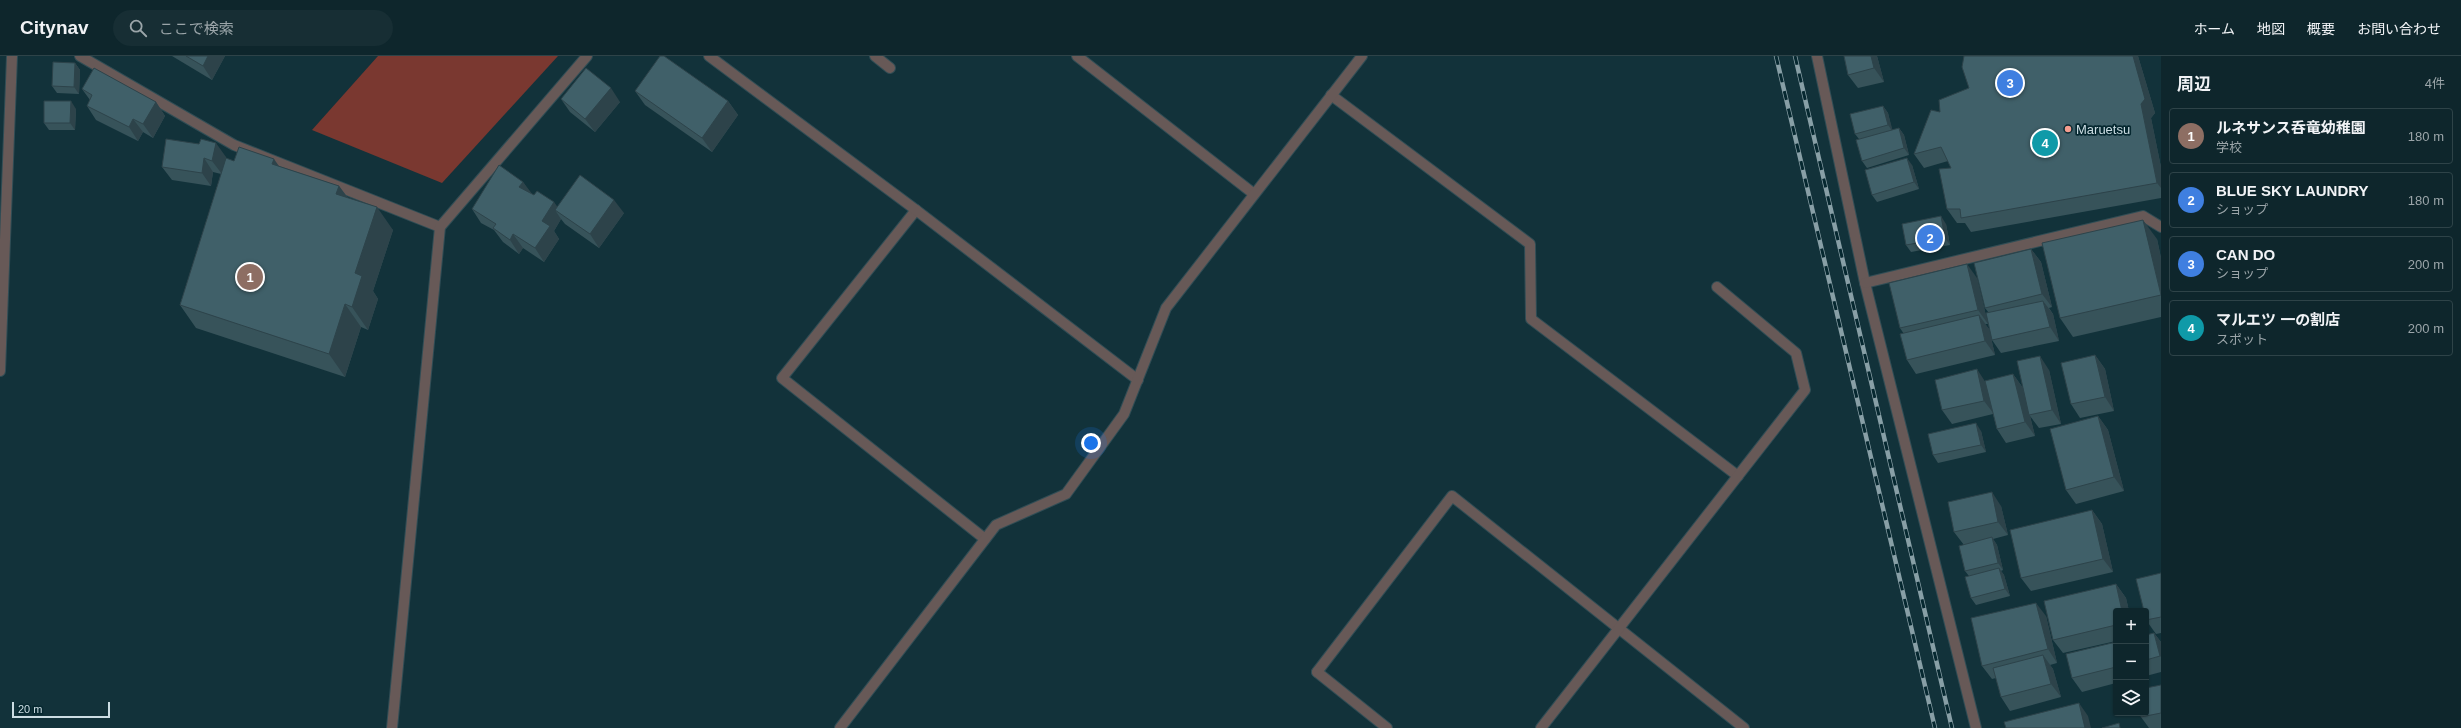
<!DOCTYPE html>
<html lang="ja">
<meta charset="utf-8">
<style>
body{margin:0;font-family:Arial,"Noto Sans JP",sans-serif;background:#172e34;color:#f1f3f6}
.controls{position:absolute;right:12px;bottom:12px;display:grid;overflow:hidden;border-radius:4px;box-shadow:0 1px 3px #0004}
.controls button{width:36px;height:36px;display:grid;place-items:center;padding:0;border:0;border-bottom:1px solid #2e4348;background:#0e262c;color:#f1f3f6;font:20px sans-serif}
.scale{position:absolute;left:12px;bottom:10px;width:98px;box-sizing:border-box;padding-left:4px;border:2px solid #ccdde3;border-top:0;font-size:11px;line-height:14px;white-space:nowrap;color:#ccdde3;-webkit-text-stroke:3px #062830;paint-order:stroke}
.you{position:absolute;left:1091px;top:387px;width:14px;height:14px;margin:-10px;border:3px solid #fff;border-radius:50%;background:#1a73e8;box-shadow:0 0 0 6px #1a73e833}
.badge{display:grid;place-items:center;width:26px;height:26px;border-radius:50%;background:#bca0f2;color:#fff;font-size:13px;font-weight:700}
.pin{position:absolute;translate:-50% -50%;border:2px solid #fff;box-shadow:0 1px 4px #0006}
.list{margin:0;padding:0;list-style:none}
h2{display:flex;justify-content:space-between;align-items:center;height:52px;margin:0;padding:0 16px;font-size:17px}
h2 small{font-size:13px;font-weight:400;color:#9ba5a9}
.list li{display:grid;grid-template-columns:26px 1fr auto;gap:12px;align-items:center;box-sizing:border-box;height:56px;margin:0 8px 8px;padding:0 8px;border:1px solid #2e4348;border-radius:4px}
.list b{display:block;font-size:15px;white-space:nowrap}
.list p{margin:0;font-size:13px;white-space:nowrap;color:#9ba5a9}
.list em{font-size:13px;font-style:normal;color:#9ba5a9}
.icon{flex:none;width:22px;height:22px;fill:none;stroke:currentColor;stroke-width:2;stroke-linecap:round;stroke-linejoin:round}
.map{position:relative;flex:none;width:2161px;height:672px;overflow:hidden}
header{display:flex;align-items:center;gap:24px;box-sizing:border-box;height:56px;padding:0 20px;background:#0e262c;border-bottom:1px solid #2e4348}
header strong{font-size:19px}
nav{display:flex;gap:22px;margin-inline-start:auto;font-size:14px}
.search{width:280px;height:36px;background:#172e34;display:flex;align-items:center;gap:10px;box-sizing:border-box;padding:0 14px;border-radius:22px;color:#9ba5a9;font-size:15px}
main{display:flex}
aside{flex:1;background:#0e262c}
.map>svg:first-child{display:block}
.green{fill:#7a3830}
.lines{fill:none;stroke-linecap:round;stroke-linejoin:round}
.service-casing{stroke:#304d55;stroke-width:12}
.minor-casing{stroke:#304d55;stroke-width:12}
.tertiary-casing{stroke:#304d55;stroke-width:12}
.service{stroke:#675957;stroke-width:10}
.minor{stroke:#675957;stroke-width:10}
.tertiary{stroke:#675957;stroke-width:10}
.rail-casing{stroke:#889fa6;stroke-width:4.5}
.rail{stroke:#062830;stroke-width:3;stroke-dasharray:9;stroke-linecap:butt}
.wall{fill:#37535a}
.shaded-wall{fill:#2d434a}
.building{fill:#406069;stroke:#2d434a}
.poi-dot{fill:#f59d8f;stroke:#062830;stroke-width:1.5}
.labels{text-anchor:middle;stroke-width:3.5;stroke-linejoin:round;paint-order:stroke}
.poi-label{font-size:13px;fill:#ccdde3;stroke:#062830;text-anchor:start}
</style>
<header>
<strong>Citynav</strong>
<div class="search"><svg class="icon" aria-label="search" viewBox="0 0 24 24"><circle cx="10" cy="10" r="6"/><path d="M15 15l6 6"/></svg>ここで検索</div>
<nav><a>ホーム</a><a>地図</a><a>概要</a><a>お問い合わせ</a></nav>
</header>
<main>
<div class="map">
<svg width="2161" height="672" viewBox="0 0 2161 672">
<rect width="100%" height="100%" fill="#12323a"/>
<!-- green -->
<polygon class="green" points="378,0 558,0 442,127 312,74"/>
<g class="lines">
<!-- service casing -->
<g class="service-casing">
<g id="service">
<polyline points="875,0 890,12"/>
<polyline points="1077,0 1254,138"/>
<polyline points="916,154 782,322 985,483"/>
<polyline points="1317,616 1452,440 1744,672"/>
</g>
</g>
<!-- minor casing -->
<g class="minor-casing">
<g id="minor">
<polyline points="80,0 234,89 440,171"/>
<polyline points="709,0 916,154 1138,324"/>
<polyline points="1817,0 1865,227 1976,672"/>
<polyline points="1331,39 1530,188 1531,263 1738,420"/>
<polyline points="1865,227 2143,160 2161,171"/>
<polyline points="1317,616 1387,672"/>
<polyline points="392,672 440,171 587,0"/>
<polyline points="840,672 996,469 1066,438 1124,358 1166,252 1362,0"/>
<polyline points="1541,672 1805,334 1796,297 1717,231"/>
</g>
</g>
<!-- tertiary casing -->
<g class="tertiary-casing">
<polyline id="tertiary" points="0,315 12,0"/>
</g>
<!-- service -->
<use href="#service" class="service"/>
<!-- minor -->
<use href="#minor" class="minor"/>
<!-- tertiary -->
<use href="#tertiary" class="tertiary"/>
<!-- rail casing -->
<g class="rail-casing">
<g id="rail">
<polyline points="1776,0 1935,672"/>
<polyline points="1795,0 1952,672"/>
</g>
</g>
<!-- rail -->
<use href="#rail" class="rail"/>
</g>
<!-- wall -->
<g class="wall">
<polygon points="172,0 225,0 212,24"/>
<polygon points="1844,0 1877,0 1884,26 1858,32 1848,19"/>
<polygon points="1964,0 2138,0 2155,57 2151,62 2161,111 2161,142 1971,176 1965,167 1957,167 1947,153 1951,112 1948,105 1924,112 1914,98 1940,56 1969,32"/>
<polygon points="75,7 80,14 79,38 57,37 52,30"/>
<polygon points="82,33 156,46 165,60 153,82 143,76 138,85 96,64 87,50 90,44"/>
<polygon points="635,35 728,45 738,59 712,96 645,49"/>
<polygon points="561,43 620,46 595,76 570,56"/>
<polygon points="1883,50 1888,57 1892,74 1899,72 1904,79 1909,99 1867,112 1862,105 1859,83 1855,78"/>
<polygon points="76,53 75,74 49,74 44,67"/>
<polygon points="166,83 226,101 224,109 234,105 279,110 339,130 348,142 393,174 373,235 378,243 368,274 361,271 345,321 196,272 180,249 221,118 213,116 211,130 172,124 162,111"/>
<polygon points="1912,109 1919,133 1877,146 1872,139"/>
<polygon points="523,126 531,138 557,151 624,157 599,192 565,168 561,163 554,175 559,183 544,206 523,192 519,198 503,186 494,174 481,167 472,153"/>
<polygon points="1946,168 1950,189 1911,196 1906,189"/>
<polygon points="2157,183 2161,202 2161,261 2073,281 2060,262"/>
<polygon points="2031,193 2041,206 2052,251 2049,252 2053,258 2059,285 2001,297 1992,284 1989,257 1985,252"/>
<polygon points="1977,222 1988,268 1985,268 1989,273 1995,299 1916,318 1907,304 1904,278 1900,272"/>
<polygon points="2095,299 2105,313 2114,355 2080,362 2071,348"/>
<polygon points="2049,314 2061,368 2039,372 2030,360 2035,380 2006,387 1997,373 1993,358 1952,368 1942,354 1985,325 2013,318 2023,332 2026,344"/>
<polygon points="2098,360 2108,374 2124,435 2076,448 2066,434"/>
<polygon points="1981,375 1986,396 1938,407 1933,399"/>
<polygon points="2001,450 2008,479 1993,483 1997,489 2003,514 2001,515 2004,519 2010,540 1976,549 1971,542 1969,520 1965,515 1964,489 1954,476"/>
<polygon points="2092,454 2102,468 2113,516 2031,535 2021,522"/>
<polygon points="2161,517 2161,577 2156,578 2146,564"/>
<polygon points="2116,528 2126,542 2129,555 2116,555 2116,585 2063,597 2053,584"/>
<polygon points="2046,560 2057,607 2050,609 2053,613 2061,641 2010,655 2001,641 1996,622 1992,623 1982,610"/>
<polygon points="2154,577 2161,586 2161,616 2146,620 2146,579"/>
<polygon points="2116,586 2116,627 2082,636 2072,622"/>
<polygon points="2161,629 2161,672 2149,672 2141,661"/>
</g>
<!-- shaded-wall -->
<g class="shaded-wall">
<polygon points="208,0 225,0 212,24 203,10"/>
<polygon points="1871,0 1877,0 1884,26 1874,12"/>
<polygon points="2133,0 2138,0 2155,57 2151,62 2161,111 2161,132 2157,127 2141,48"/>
<polygon points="75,7 80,14 79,38 74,31"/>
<polygon points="611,32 620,46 595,76 585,63"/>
<polygon points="71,45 76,53 75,74 70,67"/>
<polygon points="728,45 738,59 712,96 702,82"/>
<polygon points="156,46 165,60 153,82 143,68"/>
<polygon points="1883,50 1888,57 1893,76 1888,69"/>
<polygon points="133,63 143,76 138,85 129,71"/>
<polygon points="1899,72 1904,79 1909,99 1904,92"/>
<polygon points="216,87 226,101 222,118 212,105"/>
<polygon points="204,102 213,116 211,130 202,117"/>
<polygon points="1907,102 1912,109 1919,133 1914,126"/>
<polygon points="274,103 290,126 272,108"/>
<polygon points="523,126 533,139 519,131"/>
<polygon points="339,130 356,153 336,138"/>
<polygon points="614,144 624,157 599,192 590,178"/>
<polygon points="554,146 564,160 555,154 561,163 554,175 559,183 544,206 535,192 542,165"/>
<polygon points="377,151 393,174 373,235 378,243 368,274 352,251 355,217"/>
<polygon points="1941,160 1946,168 1950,189 1945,182"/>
<polygon points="2143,164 2157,183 2161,202 2161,239"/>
<polygon points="513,178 523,192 519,198 510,184"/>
<polygon points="2031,193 2041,206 2052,251 2042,238"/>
<polygon points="1967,208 1977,222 1988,268 1978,254"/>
<polygon points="2043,245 2053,258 2059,285 2050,271"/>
<polygon points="345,248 361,271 345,321 329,298"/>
<polygon points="1979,259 1989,273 1995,299 1985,285"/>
<polygon points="2095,299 2105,313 2114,355 2105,341"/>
<polygon points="2040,300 2049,314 2061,368 2052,354"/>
<polygon points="1977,313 1986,327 1994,358 1984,345"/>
<polygon points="2013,318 2023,332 2035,380 2025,366"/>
<polygon points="2098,360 2108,374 2124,435 2114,421"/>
<polygon points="1976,367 1981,375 1986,396 1981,389"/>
<polygon points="1992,436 2001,450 2008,479 1998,466"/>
<polygon points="2092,454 2102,468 2113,516 2103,503"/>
<polygon points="1992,481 1997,489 2003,514 1998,507"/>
<polygon points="1999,512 2004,519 2010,540 2005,533"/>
<polygon points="2116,528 2126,542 2129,555 2122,555"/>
<polygon points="2036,547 2046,560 2057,607 2048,593"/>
<polygon points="2154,577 2161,586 2161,601 2160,600"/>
<polygon points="2043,599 2053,613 2061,641 2051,628"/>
<polygon points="2079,647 2088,660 2091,672 2085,672"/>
</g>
<!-- building -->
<g class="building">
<polygon points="186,0 208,0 203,10"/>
<polygon points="660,0 664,0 728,45 702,82 635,35"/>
<polygon points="1844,0 1871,0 1874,12 1848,19"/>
<polygon points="1964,0 2133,0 2145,43 2141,48 2157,127 1961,162 1960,153 1947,153 1939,113 1951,112 1941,91 1914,98 1931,54 1940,56 1939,44 1969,32 1962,11"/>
<polygon points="53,6 75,7 74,31 52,30"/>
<polygon points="94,12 156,46 143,68 133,63 129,71 87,50 92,39 82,33"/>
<polygon points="586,12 611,32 585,63 561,43"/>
<polygon points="44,45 71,45 70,67 44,67"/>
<polygon points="1883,50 1888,69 1855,78 1850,58"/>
<polygon points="1899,72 1904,92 1862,105 1856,84"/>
<polygon points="166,83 199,88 201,83 216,87 212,105 204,102 202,117 162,111"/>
<polygon points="239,91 274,103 272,108 339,130 336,138 377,151 355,217 362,220 352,251 345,248 329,298 180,249 226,102 234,105"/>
<polygon points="1907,102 1914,126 1872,139 1865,114"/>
<polygon points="499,109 523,126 519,131 534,139 537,135 554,146 542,165 550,170 535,192 513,178 510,184 493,172 496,168 472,153"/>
<polygon points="580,119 614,144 590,178 555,154"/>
<polygon points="1941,160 1945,182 1906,189 1902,168"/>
<polygon points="2143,164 2161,239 2060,262 2042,187"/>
<polygon points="2031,193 2042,238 1985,252 1974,207"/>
<polygon points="1967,208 1978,254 1900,272 1889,227"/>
<polygon points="2043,245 2050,271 1992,284 1986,257"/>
<polygon points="1979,259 1985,285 1907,304 1900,278"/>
<polygon points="2095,299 2105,341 2071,348 2061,307"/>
<polygon points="2040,300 2052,354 2029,359 2017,305"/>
<polygon points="1977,313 1984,345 1942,354 1935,324"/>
<polygon points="2013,318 2025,366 1997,373 1985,325"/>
<polygon points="2098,360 2114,421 2066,434 2050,373"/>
<polygon points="1976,367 1981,389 1933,399 1928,378"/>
<polygon points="1992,436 1998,466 1954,476 1948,446"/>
<polygon points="2092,454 2103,503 2021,522 2010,474"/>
<polygon points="1992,481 1998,507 1965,515 1959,490"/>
<polygon points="1999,512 2005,533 1971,542 1965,521"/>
<polygon points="2161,517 2161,561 2146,564 2146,555 2144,555 2136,523"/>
<polygon points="2116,528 2122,555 2116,555 2116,569 2053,584 2044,545"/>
<polygon points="2036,547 2048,593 1982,610 1971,562"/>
<polygon points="2154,577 2160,600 2146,604 2146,579"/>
<polygon points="2116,586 2116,611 2072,622 2066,598"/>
<polygon points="2043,599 2051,628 2001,641 1993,612"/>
<polygon points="2161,629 2161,657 2141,661 2141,657 2146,657 2146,632"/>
<polygon points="2079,647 2085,672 2006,672 2004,666"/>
<polygon points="2119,667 2120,672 2102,672"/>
</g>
<!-- markers -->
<circle class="poi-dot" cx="2068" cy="73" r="4"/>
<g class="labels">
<!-- poi labels -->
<g class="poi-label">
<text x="2076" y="78">Maruetsu</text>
</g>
</g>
</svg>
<div class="controls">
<button>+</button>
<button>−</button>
<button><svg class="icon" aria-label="layers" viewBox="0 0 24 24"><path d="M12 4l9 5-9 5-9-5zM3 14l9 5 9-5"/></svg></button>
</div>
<div class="scale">20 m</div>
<div class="you"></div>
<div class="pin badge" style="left:250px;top:221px;background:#8d6e63">1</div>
<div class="pin badge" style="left:1930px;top:182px;background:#3f7fe0">2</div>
<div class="pin badge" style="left:2010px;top:27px;background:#3f7fe0">3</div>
<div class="pin badge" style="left:2045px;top:87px;background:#0f9aa8">4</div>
</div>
<aside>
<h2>周辺<small>4件</small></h2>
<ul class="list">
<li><span class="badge" style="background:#8d6e63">1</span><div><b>ルネサンス呑竜幼稚園</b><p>学校</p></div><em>180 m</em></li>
<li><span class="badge" style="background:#3f7fe0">2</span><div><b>BLUE SKY LAUNDRY</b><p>ショップ</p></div><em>180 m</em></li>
<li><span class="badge" style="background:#3f7fe0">3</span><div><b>CAN DO</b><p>ショップ</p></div><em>200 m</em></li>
<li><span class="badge" style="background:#0f9aa8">4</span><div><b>マルエツ 一の割店</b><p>スポット</p></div><em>200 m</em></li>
</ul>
</aside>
</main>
